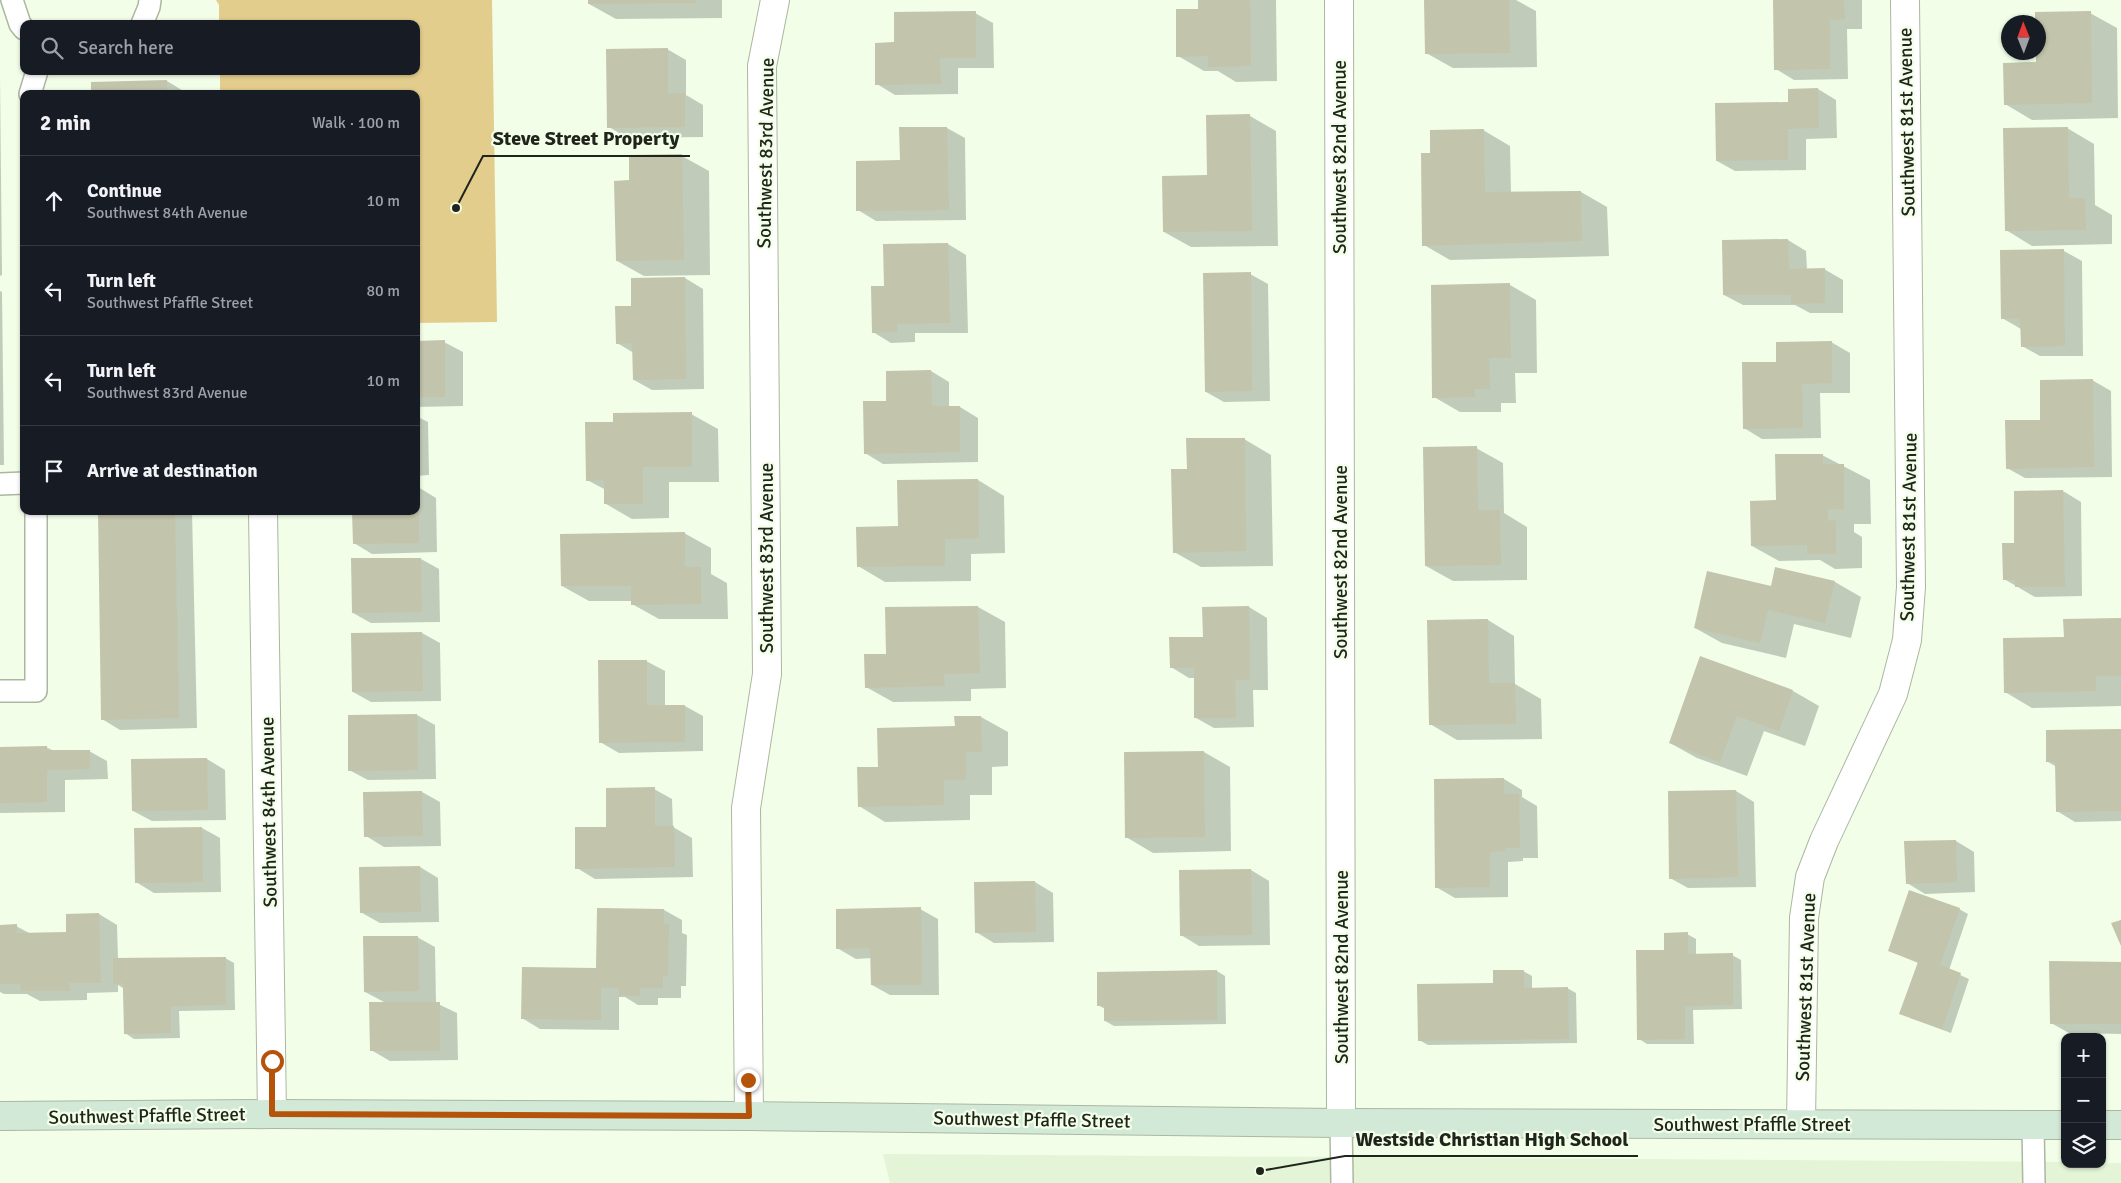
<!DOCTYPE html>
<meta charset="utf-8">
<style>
body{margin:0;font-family:Signika,sans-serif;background:#20242c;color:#f1f3f6}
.controls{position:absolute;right:15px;bottom:15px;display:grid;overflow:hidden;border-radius:10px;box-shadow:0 1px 4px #0004}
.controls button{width:45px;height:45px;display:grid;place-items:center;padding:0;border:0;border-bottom:1px solid #363941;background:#171b24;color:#f1f3f6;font:25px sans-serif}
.compass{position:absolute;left:2001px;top:15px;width:45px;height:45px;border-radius:50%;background:#171b24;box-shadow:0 1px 4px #0004;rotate:359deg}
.stop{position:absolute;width:15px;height:15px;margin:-11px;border:4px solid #b45309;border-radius:50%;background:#fff}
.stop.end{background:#b45309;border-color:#fff;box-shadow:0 1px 5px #0008}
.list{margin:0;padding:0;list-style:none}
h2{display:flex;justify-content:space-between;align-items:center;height:65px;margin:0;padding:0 20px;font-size:21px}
h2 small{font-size:16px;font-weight:400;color:#9ea1a6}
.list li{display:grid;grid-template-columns:32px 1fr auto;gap:15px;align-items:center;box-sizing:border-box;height:90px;padding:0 20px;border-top:1px solid #363941}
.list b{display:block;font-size:19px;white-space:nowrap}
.list p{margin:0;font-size:16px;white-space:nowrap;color:#9ea1a6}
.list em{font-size:16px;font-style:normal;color:#9ea1a6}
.icon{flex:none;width:28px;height:28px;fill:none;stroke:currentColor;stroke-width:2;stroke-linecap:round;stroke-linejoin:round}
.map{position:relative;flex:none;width:2121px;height:1183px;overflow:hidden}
.search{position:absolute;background:#171b24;box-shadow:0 1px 4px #0004;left:20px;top:20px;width:400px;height:55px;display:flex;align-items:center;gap:12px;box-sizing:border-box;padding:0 18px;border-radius:10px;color:#9ea1a6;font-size:19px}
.panel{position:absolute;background:#171b24;box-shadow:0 1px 4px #0004;left:20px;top:90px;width:400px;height:425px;border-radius:10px}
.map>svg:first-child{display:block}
.built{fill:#e4f4d6}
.green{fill:#e3cd8d}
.shadow{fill:#0003}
.building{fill:#c2c4ac}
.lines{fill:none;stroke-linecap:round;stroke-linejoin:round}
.lane-casing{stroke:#abb7a1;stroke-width:24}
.street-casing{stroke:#abb7a1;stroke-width:30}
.secondary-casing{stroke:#abb7a1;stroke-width:30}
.lane{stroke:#fff;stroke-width:21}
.street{stroke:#fff;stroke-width:28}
.secondary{stroke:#d2e9d7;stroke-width:28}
.route{stroke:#b45309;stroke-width:6}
.labels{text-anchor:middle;stroke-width:4.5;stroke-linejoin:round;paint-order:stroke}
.street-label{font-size:19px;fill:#20251c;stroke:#f2fee8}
.leader{fill:none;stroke:#20251c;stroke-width:2}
.callout-dot{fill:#20251c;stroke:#f2fee8;stroke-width:2}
.callout-label{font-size:20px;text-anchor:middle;font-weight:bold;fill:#20251c;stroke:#f2fee8;stroke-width:4.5;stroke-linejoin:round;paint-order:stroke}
</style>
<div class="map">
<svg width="2121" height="1183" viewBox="0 0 2121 1183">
<rect width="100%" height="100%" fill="#f2fee8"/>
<!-- built -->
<polygon class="built" points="883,1154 2065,1162 2065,1164 2121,1163 2121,1183 890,1183"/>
<!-- green -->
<polygon class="green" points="216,0 492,0 497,322 416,323 416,94 220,94 220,71 416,71 416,24 219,24 219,5"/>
<!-- shadow -->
<g class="shadow">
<polygon points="589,0 722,0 722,18 616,19 589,4"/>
<polygon points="1199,0 1276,0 1277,81 1236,82 1218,71 1204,71 1178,56 1199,10"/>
<polygon points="1425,0 1516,0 1536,11 1537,67 1453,68 1426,53"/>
<polygon points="1774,0 1862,0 1862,29 1847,29 1848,79 1794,80 1776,69"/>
<polygon points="975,13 993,23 994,68 958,68 958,94 895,95 877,84 895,43"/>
<polygon points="2036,13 2090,13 2117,28 2118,118 2032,120 2005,104 2037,64 2038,22 2037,22"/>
<polygon points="667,49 686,60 686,95 703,105 703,137 627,138 609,127"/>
<polygon points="0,75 2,275 0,276"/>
<polygon points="167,81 185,92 185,94 93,94"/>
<polygon points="1818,89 1836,100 1837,138 1806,139 1806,170 1735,171 1717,161 1789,103 1789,90"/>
<polygon points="1250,116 1276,131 1278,246 1191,247 1164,232 1208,177"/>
<polygon points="947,128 965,138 966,220 876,221 858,210 901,161"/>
<polygon points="2067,128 2094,144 2095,205 2112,215 2112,244 2032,246 2006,230"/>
<polygon points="1483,130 1510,146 1511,193 1581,192 1607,207 1609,256 1450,260 1424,245 1432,154"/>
<polygon points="682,156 709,171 710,275 644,276 617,261 630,182 630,157"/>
<polygon points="1788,240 1806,251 1807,270 1824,269 1843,280 1843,313 1810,313 1795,305 1743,305 1724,295 1724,241"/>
<polygon points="948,244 966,255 968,333 915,333 915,342 891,343 873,332 885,287"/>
<polygon points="2064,251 2082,261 2083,356 2040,356 2022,346 2021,329 2002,318"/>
<polygon points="1250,274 1268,284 1270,401 1224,402 1206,392"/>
<polygon points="685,278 703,289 704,389 652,390 634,380 634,353 617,343 633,307"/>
<polygon points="1510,285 1536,300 1537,373 1515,373 1516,403 1501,403 1501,412 1460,412 1434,397"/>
<polygon points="0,291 2,292 4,465 0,465"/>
<polygon points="416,342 444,342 463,352 463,406 416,407"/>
<polygon points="1831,342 1850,353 1850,393 1820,393 1821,438 1762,439 1744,428 1778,363"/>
<polygon points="931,371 949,382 949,407 960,407 978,418 978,462 883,464 865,453 887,402"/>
<polygon points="2092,380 2111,391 2112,477 2025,478 2007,468 2042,421"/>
<polygon points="691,414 718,429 719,482 669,482 669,518 632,519 606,504 606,490 587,480 615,423"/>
<polygon points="416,416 428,422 429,475 416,476"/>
<polygon points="1244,439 1271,455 1273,566 1201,567 1174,552 1188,470"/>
<polygon points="1476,448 1503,463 1504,513 1527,527 1527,580 1453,581 1426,566"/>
<polygon points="1822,455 1870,480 1871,524 1854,524 1854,532 1862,537 1862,568 1835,569 1820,560 1779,561 1752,546"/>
<polygon points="978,480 1004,496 1005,553 971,554 971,581 885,582 858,566 899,527"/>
<polygon points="418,487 436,498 437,552 372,554 354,543 416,511"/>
<polygon points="2063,491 2081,502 2082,596 2035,597 2004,579 2016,544"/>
<polygon points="100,511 192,511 197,728 120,730 102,719"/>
<polygon points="684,533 711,548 711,574 727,583 728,619 659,619 632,604 632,601 589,601 562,586"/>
<polygon points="421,559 439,569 440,622 371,623 353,613"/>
<polygon points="1835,582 1861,597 1851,638 1794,624 1786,658 1722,643 1695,628 1772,588"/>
<polygon points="978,607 1005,622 1006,688 971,689 971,701 893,702 866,687 887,655 886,608"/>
<polygon points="1249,607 1267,618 1268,690 1253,690 1254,727 1214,728 1196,718 1195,678 1189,678 1171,667 1204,638 1203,608"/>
<polygon points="2121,619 2121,706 2032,708 2005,692 2065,638"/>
<polygon points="1488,620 1514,636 1515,684 1541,699 1542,739 1457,740 1430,724"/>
<polygon points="422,633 440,643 441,701 371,702 353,692"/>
<polygon points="646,661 665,671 665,706 685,706 703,716 703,751 619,753 600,742"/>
<polygon points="1793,691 1819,706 1805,746 1764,731 1747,776 1697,758 1670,743"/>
<polygon points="417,715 435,725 436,779 368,780 349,770"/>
<polygon points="981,717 1008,732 1008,766 992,767 992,795 970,795 970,820 885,822 859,806 879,768"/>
<polygon points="2121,730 2121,821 2075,822 2057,811 2057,767 2048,762"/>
<polygon points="46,747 54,751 89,751 107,761 108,779 65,780 65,812 0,813 0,748"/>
<polygon points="1204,752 1230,767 1231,851 1153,853 1126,837"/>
<polygon points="207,759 225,770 226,820 152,821 133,811"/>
<polygon points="1504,779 1522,790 1522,797 1537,806 1538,858 1523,858 1523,861 1508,862 1508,897 1455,898 1436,887"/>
<polygon points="654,789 672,799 673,827 692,838 693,877 595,879 577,868 607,828"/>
<polygon points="1736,791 1754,802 1756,887 1688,888 1670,878"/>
<polygon points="422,792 440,802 441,846 384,847 366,836"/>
<polygon points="202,828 220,838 221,892 154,893 136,882"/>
<polygon points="1956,841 1974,852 1975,892 1925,894 1907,883"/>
<polygon points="420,867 438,878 439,922 380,923 362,913"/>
<polygon points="1251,870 1269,881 1270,945 1199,946 1181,935"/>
<polygon points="1035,882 1053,893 1054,942 994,943 976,932 975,883"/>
<polygon points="920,909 938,919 939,995 890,995 872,985 872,958 856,959 837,948"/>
<polygon points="1959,909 1968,914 1949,970 1969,979 1951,1033 1910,1018 1901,1013 1918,963 1889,951"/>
<polygon points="664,910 682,920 682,933 687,935 686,986 681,986 681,998 658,998 658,1005 638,1005 625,997 619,997 619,1030 540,1029 522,1018 597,969"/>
<polygon points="99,914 117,925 118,959 225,958 234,963 235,1010 179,1011 180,1038 134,1039 125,1033 123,988 118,985 118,992 87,993 87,1000 40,1001 27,994 4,994 0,992 0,926 16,926 31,934 67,934 67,915"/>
<polygon points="1687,934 1696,939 1696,955 1732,955 1741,960 1742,1009 1693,1010 1694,1044 1647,1044 1639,1039 1665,951"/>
<polygon points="417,937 435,947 436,1003 457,1013 458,1060 390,1061 371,1050 386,1003 365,992"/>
<polygon points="2121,963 2121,1034 2069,1033 2051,1023"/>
<polygon points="1217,971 1225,976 1226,1024 1114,1026 1105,1021 1105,1009 1098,1005"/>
<polygon points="1523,971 1532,976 1532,989 1567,988 1576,993 1577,1043 1428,1045 1419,1040"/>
</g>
<!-- building -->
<g class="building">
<polygon points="588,0 696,0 696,3 588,4"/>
<polygon points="1198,0 1250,0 1251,66 1208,67 1208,56 1176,57 1176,9 1198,9"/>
<polygon points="1424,0 1509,0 1510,53 1425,54"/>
<polygon points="1773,0 1844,0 1845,19 1830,20 1830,69 1774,70"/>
<polygon points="976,11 976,58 940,58 941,84 875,85 875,43 894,42 894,12"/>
<polygon points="2091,11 2092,103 2004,105 2003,63 2036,62 2036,52 2038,52 2038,22 2035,22 2035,12"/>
<polygon points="668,48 668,93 685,93 685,127 607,128 606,49"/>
<polygon points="167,80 167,94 91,94 91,82"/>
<polygon points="1818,88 1819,128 1788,129 1788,160 1716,161 1715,103 1788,102 1788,89"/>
<polygon points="1250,114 1252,231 1163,232 1162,176 1207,175 1206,115"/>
<polygon points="899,127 947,127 949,210 856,211 856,161 900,160"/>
<polygon points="2068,127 2069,198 2085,198 2086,230 2005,231 2003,128"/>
<polygon points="1484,129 1485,192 1581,191 1582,241 1422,246 1421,153 1430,153 1430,130"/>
<polygon points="682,154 684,260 616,261 614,181 629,180 629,155"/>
<polygon points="1788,239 1789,269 1825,268 1825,303 1791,304 1791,295 1723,295 1722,240"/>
<polygon points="948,243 950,323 897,324 897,332 872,333 871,286 884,286 883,244"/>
<polygon points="2064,249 2065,346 2021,347 2020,318 2001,319 2000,250"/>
<polygon points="1251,272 1252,391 1205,392 1203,273"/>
<polygon points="685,277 686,379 633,380 632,343 616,344 615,306 631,306 631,278"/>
<polygon points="1510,283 1511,358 1489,358 1490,389 1475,389 1475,397 1432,398 1431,285"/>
<polygon points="445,340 445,397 416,397 416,341"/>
<polygon points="1832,341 1832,383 1802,384 1803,428 1743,429 1742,362 1776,362 1776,342"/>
<polygon points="931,370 932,406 960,406 960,452 864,454 863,401 886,401 886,371"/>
<polygon points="2093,379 2094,467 2006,469 2005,420 2040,420 2040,380"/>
<polygon points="692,412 692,467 643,467 643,504 604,504 604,480 586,481 585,422 613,422 613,413"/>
<polygon points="1186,438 1245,438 1246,551 1173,553 1171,469 1187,469"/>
<polygon points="1477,446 1478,510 1500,510 1501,565 1425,566 1423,447"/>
<polygon points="1775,454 1823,454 1823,464 1844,464 1844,509 1828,509 1828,521 1836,520 1836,554 1807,554 1807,545 1751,546 1750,501 1776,500"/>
<polygon points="978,479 979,538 945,539 945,566 857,567 856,527 898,526 897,480"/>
<polygon points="416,486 419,486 419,543 353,544 352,511 416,511"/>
<polygon points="2063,490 2065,587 2015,587 2015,580 2003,580 2002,543 2014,543 2014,491"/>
<polygon points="98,511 175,511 179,718 101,720"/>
<polygon points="685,532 685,567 701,567 701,604 631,605 631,586 561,586 560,534"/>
<polygon points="351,558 421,558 422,612 352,613"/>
<polygon points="1775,567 1835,581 1825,623 1768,610 1760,643 1694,628 1707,571 1771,586"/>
<polygon points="978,606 980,673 944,674 945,686 865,688 864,654 886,654 885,607"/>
<polygon points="1249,606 1250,680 1235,680 1236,718 1194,718 1194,668 1170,668 1169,637 1203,637 1202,607"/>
<polygon points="2121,618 2121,676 2096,676 2096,691 2004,693 2003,638 2064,637 2063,619"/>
<polygon points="1488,619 1489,683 1515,683 1516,724 1429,725 1427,620"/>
<polygon points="422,632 423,691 352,692 351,633"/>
<polygon points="1700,656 1793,690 1779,731 1737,716 1720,762 1669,743"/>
<polygon points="598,660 647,660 647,705 685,705 685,742 599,743"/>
<polygon points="417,714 418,770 348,771 348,715"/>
<polygon points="954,716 981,716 982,752 966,752 966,780 944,780 944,805 858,807 857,767 878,767 877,728 955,726"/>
<polygon points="2121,729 2121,811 2056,812 2055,762 2046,762 2046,730"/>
<polygon points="47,746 47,750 90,750 90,769 47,770 47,802 0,803 0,747"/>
<polygon points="1204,751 1205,837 1125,838 1124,752"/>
<polygon points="207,758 208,810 132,811 131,759"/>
<polygon points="1504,778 1504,794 1519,794 1520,848 1505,848 1505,851 1490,852 1490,887 1435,888 1434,779"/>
<polygon points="655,787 655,826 674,826 675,867 575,869 575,827 606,827 606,788"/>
<polygon points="1736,790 1738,877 1669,879 1668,791"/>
<polygon points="422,791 423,836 364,837 363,792"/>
<polygon points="202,827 203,882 135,883 134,828"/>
<polygon points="1956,840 1957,882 1906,884 1904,841"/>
<polygon points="420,866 421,912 360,913 359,867"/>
<polygon points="1251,869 1252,935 1180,936 1179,870"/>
<polygon points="1035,881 1036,932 975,933 974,882"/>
<polygon points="1909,890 1960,908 1940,965 1961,973 1942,1029 1899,1014 1918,962 1888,951"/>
<polygon points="921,907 922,985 871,985 870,948 836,949 836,909"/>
<polygon points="597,908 664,909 664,924 669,924 668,976 663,976 663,988 640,988 640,996 619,995 619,988 601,988 601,1020 521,1019 522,967 596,968"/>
<polygon points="99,913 101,983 69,983 70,991 21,991 20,984 0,984 0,925 17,924 17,933 66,932 66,914"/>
<polygon points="2121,920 2121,946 2111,923"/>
<polygon points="1688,932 1688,954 1733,953 1733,1005 1685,1006 1685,1039 1637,1040 1636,950 1664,950 1664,933"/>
<polygon points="363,936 418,936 419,991 364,992"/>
<polygon points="226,957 226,1005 171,1006 171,1033 124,1034 123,983 113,984 113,958"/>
<polygon points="2049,961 2121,962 2121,1024 2050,1024"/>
<polygon points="1217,970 1217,1020 1104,1021 1104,1006 1097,1006 1097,972"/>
<polygon points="1493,970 1524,970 1524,988 1568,987 1569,1039 1418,1041 1417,984 1493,983"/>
<polygon points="369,1002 440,1002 440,1051 370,1051"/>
</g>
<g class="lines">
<!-- lane casing -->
<g class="lane-casing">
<g id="lane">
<polyline points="12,0 20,24 24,29"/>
<polyline points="142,24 149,7 150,0"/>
<polyline points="30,94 37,71"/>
<polyline points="0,484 24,483"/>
<polyline points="0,691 36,691 36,511"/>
<polyline points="1341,1123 1342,1183"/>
<polyline points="2033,1125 2034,1183"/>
</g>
</g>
<!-- street casing -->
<g class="street-casing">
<g id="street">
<polyline points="1339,0 1341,1123"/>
<polyline points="263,511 272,1114"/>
<polyline points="749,1116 746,808 767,674 762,66 775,0"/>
<polyline points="1801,1123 1804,918 1810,877 1824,841 1893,694 1907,640 1911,587 1905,0"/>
</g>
</g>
<!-- secondary casing -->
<g class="secondary-casing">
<g id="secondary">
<polyline points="0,1116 272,1114 749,1116 1338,1123 2065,1125"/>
<polyline points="2102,1125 2121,1125"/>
</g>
</g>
<!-- lane -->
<use href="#lane" class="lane"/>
<!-- street -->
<use href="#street" class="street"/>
<!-- secondary -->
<use href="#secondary" class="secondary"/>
</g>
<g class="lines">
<!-- route -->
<polyline class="route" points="272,1061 272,1114 749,1116 748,1080"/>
</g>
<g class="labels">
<!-- street labels -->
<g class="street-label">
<text transform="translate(1906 122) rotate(-91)" y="7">Southwest 81st Avenue</text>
<text transform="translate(765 153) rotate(-89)" y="7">Southwest 83rd Avenue</text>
<text transform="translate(1339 157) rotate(-90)" y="7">Southwest 82nd Avenue</text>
<text transform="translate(1908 527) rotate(-89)" y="7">Southwest 81st Avenue</text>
<text transform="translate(766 558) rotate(-90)" y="7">Southwest 83rd Avenue</text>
<text transform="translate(1340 562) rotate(-90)" y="7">Southwest 82nd Avenue</text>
<text transform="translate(268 812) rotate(-91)" y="7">Southwest 84th Avenue</text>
<text transform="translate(1341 967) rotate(-90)" y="7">Southwest 82nd Avenue</text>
<text transform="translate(1805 987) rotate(-88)" y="7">Southwest 81st Avenue</text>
<text transform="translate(147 1115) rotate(-1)" y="7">Southwest Pfaffle Street</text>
<text transform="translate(1032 1119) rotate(1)" y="7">Southwest Pfaffle Street</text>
<text x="1752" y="1131">Southwest Pfaffle Street</text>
</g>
</g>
<!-- callouts -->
<path class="leader" d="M456 208L483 156H690M1260 1171L1345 1156H1638"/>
<g class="callout-dot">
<circle cx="456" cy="208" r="5"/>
<circle cx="1260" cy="1171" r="5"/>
</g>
<g class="callout-label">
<text x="586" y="145">Steve Street Property</text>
<text x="1492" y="1146">Westside Christian High School</text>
</g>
</svg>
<div class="controls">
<button>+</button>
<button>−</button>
<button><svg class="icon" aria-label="layers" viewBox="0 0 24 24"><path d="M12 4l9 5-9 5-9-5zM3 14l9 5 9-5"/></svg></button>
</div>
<svg class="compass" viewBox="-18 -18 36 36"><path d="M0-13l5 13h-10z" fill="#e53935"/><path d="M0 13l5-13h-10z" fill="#9ea1a6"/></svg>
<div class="stop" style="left:272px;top:1061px"></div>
<div class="stop end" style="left:748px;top:1080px"></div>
<div class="search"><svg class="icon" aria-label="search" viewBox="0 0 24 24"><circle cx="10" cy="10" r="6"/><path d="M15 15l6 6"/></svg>Search here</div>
<section class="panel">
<h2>2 min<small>Walk · 100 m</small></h2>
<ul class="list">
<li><svg class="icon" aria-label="ahead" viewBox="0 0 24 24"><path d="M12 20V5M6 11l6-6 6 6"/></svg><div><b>Continue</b><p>Southwest 84th Avenue</p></div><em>10 m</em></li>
<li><svg class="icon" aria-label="left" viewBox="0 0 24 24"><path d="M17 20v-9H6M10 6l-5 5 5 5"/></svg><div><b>Turn left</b><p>Southwest Pfaffle Street</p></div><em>80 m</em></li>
<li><svg class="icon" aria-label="left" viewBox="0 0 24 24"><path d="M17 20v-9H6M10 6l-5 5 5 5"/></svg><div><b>Turn left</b><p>Southwest 83rd Avenue</p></div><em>10 m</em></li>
<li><svg class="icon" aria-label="arrive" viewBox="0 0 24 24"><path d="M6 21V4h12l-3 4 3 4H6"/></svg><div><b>Arrive at destination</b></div></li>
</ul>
</section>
</div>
